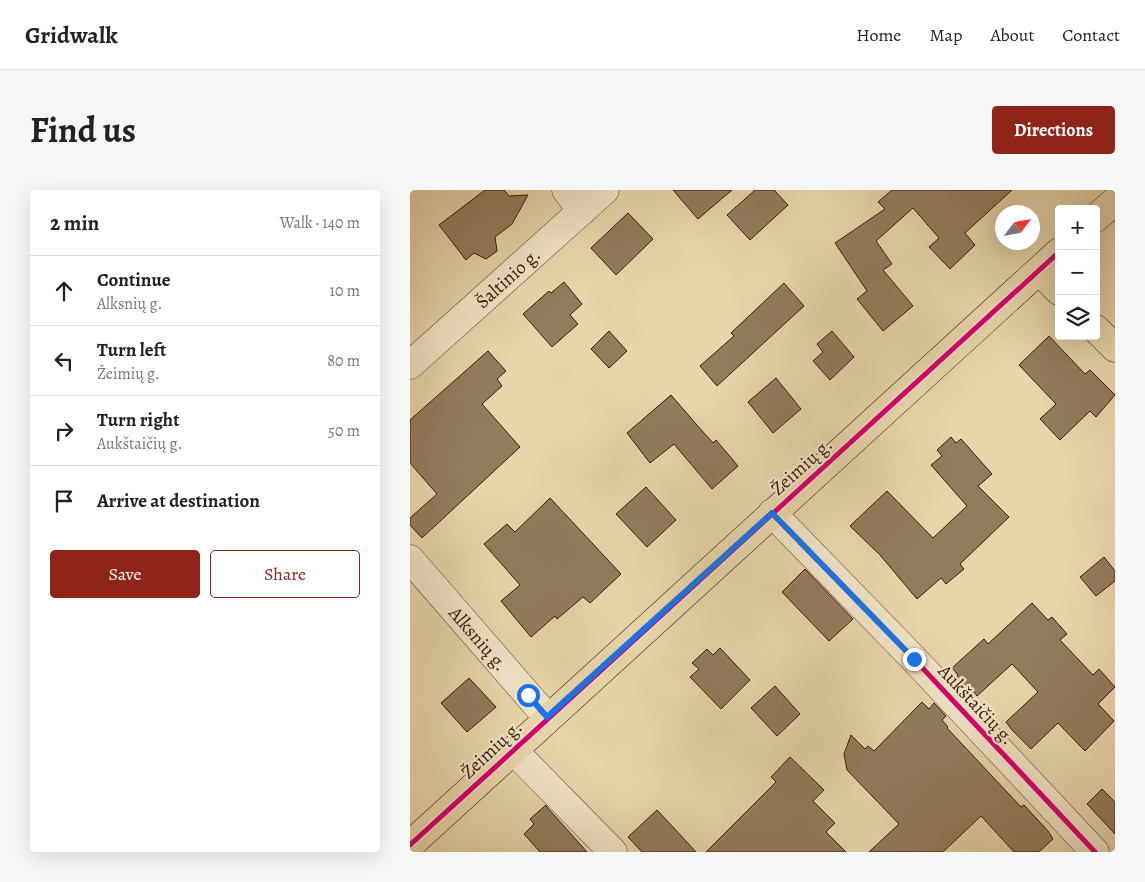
<!DOCTYPE html>
<meta charset="utf-8">
<style>
body{margin:0;font-family:Alegreya,serif;background:#f6f6f6;color:#222}
.controls{position:absolute;right:15px;top:15px;display:grid;overflow:hidden;border-radius:5px;box-shadow:0 5px 20px #0002}
.controls button{width:45px;height:45px;display:grid;place-items:center;padding:0;border:0;border-bottom:1px solid #e0e0e0;background:#fff;color:#222;font:25px sans-serif}
.compass{position:absolute;left:585px;top:15px;width:45px;height:45px;border-radius:50%;background:#fff;box-shadow:0 5px 20px #0002;rotate:58deg}
.stop{position:absolute;width:15px;height:15px;margin:-11px;border:4px solid #1a73e8;border-radius:50%;background:#fff}
.stop.end{background:#1a73e8;border-color:#fff;box-shadow:0 1px 5px #0008}
.list{margin:0;padding:0;list-style:none}
h2{display:flex;justify-content:space-between;align-items:center;height:65px;margin:0;padding:0 20px;font-size:21px}
h2 small{font-size:16px;font-weight:400;color:#767676}
.list li{display:grid;grid-template-columns:32px 1fr auto;gap:15px;align-items:center;box-sizing:border-box;height:70px;padding:0 20px;border-top:1px solid #e0e0e0}
.list b{display:block;font-size:19px;white-space:nowrap}
.list p{margin:0;font-size:16px;white-space:nowrap;color:#767676}
.list em{font-size:16px;font-style:normal;color:#767676}
.actions{display:flex;gap:10px;padding:15px 20px}
.actions a{flex:1;padding:11px 0;border:1px solid #8f2418;border-radius:5px;text-align:center;font-size:18px;color:#8f2418}
.actions .main{background:#8f2418;color:#fff}
.icon{flex:none;width:28px;height:28px;fill:none;stroke:currentColor;stroke-width:2;stroke-linecap:round;stroke-linejoin:round}
.map{position:relative;flex:none;width:705px;height:662px;overflow:hidden;border-radius:5px}
header{display:flex;align-items:center;gap:30px;box-sizing:border-box;height:70px;padding:0 25px;background:#fff;border-bottom:1px solid #e0e0e0}
header strong{font-size:24px}
nav{display:flex;gap:28px;margin-inline-start:auto;font-size:18px}
.intro{display:flex;align-items:center;justify-content:space-between;box-sizing:border-box;height:120px;padding:0 30px}
h1{margin:0;font-size:35px}
.button{padding:12px 22px;border-radius:5px;background:#8f2418;color:#fff;font-size:18px;font-weight:700}
main{display:flex;gap:30px;padding:0 30px}
aside{flex:1;background:#fff;border-radius:5px;box-shadow:0 5px 20px #0002}
.map>svg:first-child{display:block}
.building{fill:#947b5e;stroke:#39180a}
.lines{fill:none;stroke-linecap:round;stroke-linejoin:round}
.minor-casing{stroke:#654832;stroke-width:29}
.major-casing{stroke:#39180a;stroke-width:29}
.minor{stroke:#f0e4c8;stroke-width:28}
.major{stroke:#e8d6ab;stroke-width:28}
.cycleway-casing{stroke:#f0e4c8;stroke-width:8}
.cycleway{stroke:#d6006c;stroke-width:5}
.route{stroke:#1a73e8;stroke-width:6}
.labels{text-anchor:middle;stroke-width:4.5;stroke-linejoin:round;paint-order:stroke}
.street-label{font-size:19px;fill:#39180a;stroke:#f0e4c8}
</style>
<header>
<strong>Gridwalk</strong>
<nav><a>Home</a><a>Map</a><a>About</a><a>Contact</a></nav>
</header>
<div class="intro"><h1>Find us</h1><a class="button">Directions</a></div>
<main>
<aside>
<h2>2 min<small>Walk · 140 m</small></h2>
<ul class="list">
<li><svg class="icon" aria-label="ahead" viewBox="0 0 24 24"><path d="M12 20V5M6 11l6-6 6 6"/></svg><div><b>Continue</b><p>Alksnių g.</p></div><em>10 m</em></li>
<li><svg class="icon" aria-label="left" viewBox="0 0 24 24"><path d="M17 20v-9H6M10 6l-5 5 5 5"/></svg><div><b>Turn left</b><p>Žeimių g.</p></div><em>80 m</em></li>
<li><svg class="icon" aria-label="right" viewBox="0 0 24 24"><path d="M7 20v-9h11M14 6l5 5-5 5"/></svg><div><b>Turn right</b><p>Aukštaičių g.</p></div><em>50 m</em></li>
<li><svg class="icon" aria-label="arrive" viewBox="0 0 24 24"><path d="M6 21V4h12l-3 4 3 4H6"/></svg><div><b>Arrive at destination</b></div></li>
</ul>
<div class="actions"><a class="main">Save</a><a>Share</a></div>
</aside>
<div class="map">
<svg width="705" height="662" viewBox="0 0 705 662">
<rect width="100%" height="100%" fill="#e8d6ab"/>
<filter id="stains"><feTurbulence type="fractalNoise" baseFrequency=".004" numOctaves="4"/><feColorMatrix values="0 0 0 0 .2 0 0 0 0 .09 0 0 0 0 .02 0 0 0 .5 -.17"/></filter>
<radialGradient id="worn" r=".72"><stop offset=".6" stop-color="#630" stop-opacity="0"/><stop offset="1" stop-color="#630" stop-opacity=".3"/></radialGradient>
<!-- building -->
<g class="building">
<polygon points="75,0 94,0 99,6 118,5 102,34 85,47 87,61 76,69 64,63 56,70 29,35"/>
<polygon points="263,0 322,0 288,29"/>
<polygon points="345,0 364,0 378,15 340,50 317,25"/>
<polygon points="482,0 602,0 555,43 565,55 540,79 519,57 529,48 503,18 466,51 482,74 473,80 503,116 473,141 447,109 457,101 425,53 475,19 468,12"/>
<polygon points="218,23 243,49 206,85 181,58"/>
<polygon points="154,92 172,114 160,125 168,134 142,157 113,124 139,101 141,103"/>
<polygon points="374,93 394,116 307,196 290,176 324,146 321,143"/>
<polygon points="199,141 217,161 199,178 181,159"/>
<polygon points="422,141 444,167 420,190 403,171 413,162 407,154"/>
<polygon points="639,146 675,184 680,180 705,205 686,227 680,221 650,250 630,229 646,214 609,175"/>
<polygon points="78,161 96,181 87,189 92,196 72,214 110,257 12,348 0,335 0,328 27,304 0,273 0,230"/>
<polygon points="366,188 391,219 363,243 338,212"/>
<polygon points="261,205 286,234 303,253 306,250 328,276 302,299 264,254 240,273 217,243"/>
<polygon points="541,247 546,253 551,249 582,284 568,296 599,327 550,374 554,379 536,394 531,388 507,409 470,365 440,336 477,301 523,348 557,316 521,275 532,266 527,260"/>
<polygon points="236,297 266,330 237,357 206,324"/>
<polygon points="140,308 211,384 180,413 173,407 147,429 145,426 121,447 91,411 110,395 74,354 97,334 105,342"/>
<polygon points="694,367 705,381 705,391 686,406 670,387"/>
<polygon points="395,379 443,429 419,451 372,402"/>
<polygon points="622,413 638,430 642,427 657,444 650,450 683,485 689,479 705,497 688,514 704,531 675,561 648,533 621,559 602,540 596,532 628,502 602,474 567,506 564,502 560,506 544,489 548,485 542,478 574,449 578,454"/>
<polygon points="310,458 340,490 311,519 280,487 289,479 282,473 297,459 303,465"/>
<polygon points="59,488 86,517 57,542 31,513"/>
<polygon points="365,496 390,524 367,546 341,518"/>
<polygon points="512,512 519,519 524,513 536,526 532,530 538,537 537,538 611,617 614,615 638,641 643,649 629,662 604,662 571,626 533,662 459,662 489,634 437,580 434,564 441,545 455,559 458,556 464,561"/>
<polygon points="380,567 414,600 403,611 425,633 416,642 436,662 296,662 366,592 361,587"/>
<polygon points="692,599 705,612 705,644 677,614"/>
<polygon points="136,615 136,616 177,662 130,662 114,644 124,634 120,629"/>
<polygon points="247,620 263,637 286,662 232,662 218,647"/>
</g>
<g class="lines">
<!-- minor casing -->
<g class="minor-casing">
<g id="minor">
<polyline points="156,0 172,21"/>
<path id="s1" d="M 0,175 L 195,0"/>
<polyline points="362,323 504,469 685,662"/>
<path id="s2" d="M 0,369 L 137,527"/>
<polyline points="103,560 203,662"/>
</g>
</g>
<!-- major casing -->
<g class="major-casing">
<g id="major">
<polyline points="686,28 705,11"/>
<polyline points="629,81 649,101"/>
<polyline points="686,139 705,158"/>
<polyline points="0,655 649,62"/>
</g>
</g>
<!-- minor -->
<use href="#minor" class="minor"/>
<!-- major -->
<use href="#major" class="major"/>
<!-- cycleway casing -->
<g class="cycleway-casing">
<g id="cycleway">
<polyline points="362,323 504,469 685,662"/>
<polyline points="0,655 649,62"/>
</g>
</g>
<!-- cycleway -->
<use href="#cycleway" class="cycleway"/>
</g>
<g class="lines">
<!-- route -->
<polyline class="route" points="118,505 137,527 362,323 504,469"/>
</g>
<g class="labels">
<!-- street labels -->
<g class="street-label">
<text dy="7" stroke="none"><textPath href="#s1" startOffset="131">Šaltinio g.</textPath></text>
<text transform="translate(391 276) rotate(-42)" y="7">Žeimių g.</text>
<text dy="7" stroke="none"><textPath href="#s2" startOffset="105">Alksnių g.</textPath></text>
<text transform="translate(567 514) rotate(47)" y="7">Aukštaičių g.</text>
<text transform="translate(81 559) rotate(-43)" y="7">Žeimių g.</text>
</g>
</g>
<rect width="100%" height="100%" filter="url(#stains)"/>
<rect width="100%" height="100%" fill="url(#worn)"/>
</svg>
<div class="controls">
<button>+</button>
<button>−</button>
<button><svg class="icon" aria-label="layers" viewBox="0 0 24 24"><path d="M12 4l9 5-9 5-9-5zM3 14l9 5 9-5"/></svg></button>
</div>
<svg class="compass" viewBox="-18 -18 36 36"><path d="M0-13l5 13h-10z" fill="#e53935"/><path d="M0 13l5-13h-10z" fill="#767676"/></svg>
<div class="stop" style="left:118px;top:505px"></div>
<div class="stop end" style="left:504px;top:469px"></div>
</div>
</main>
